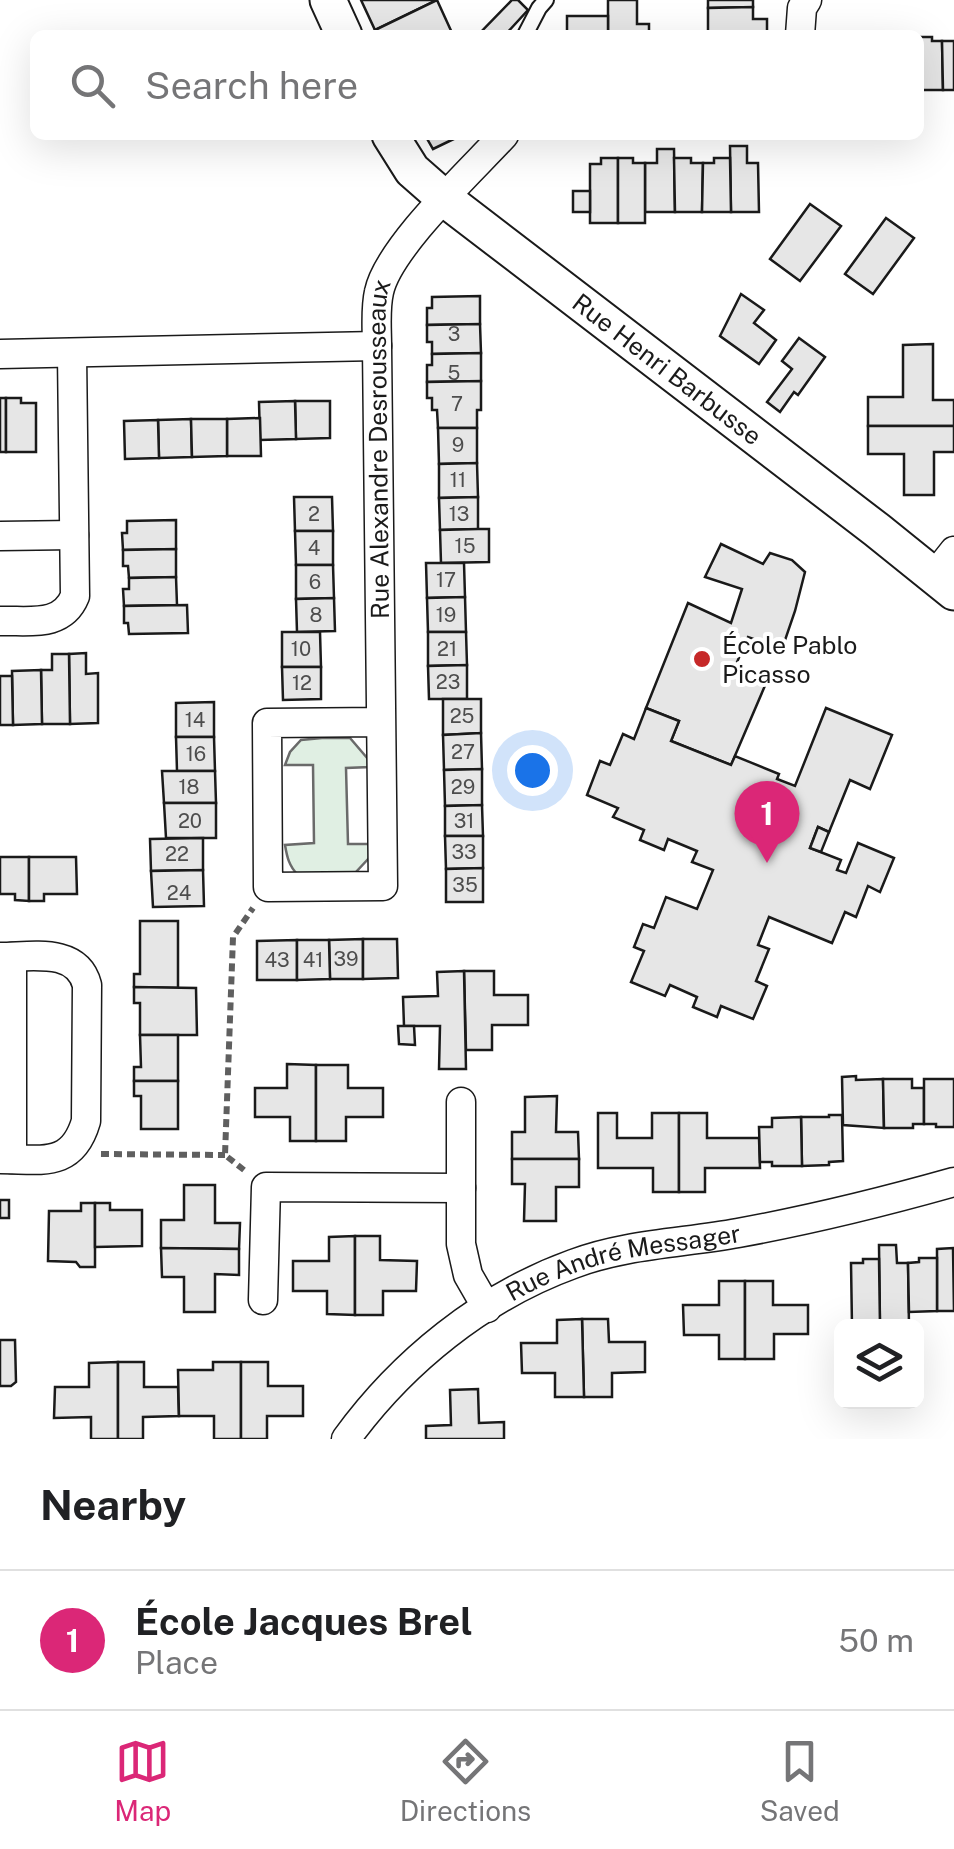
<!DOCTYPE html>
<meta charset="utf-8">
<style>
body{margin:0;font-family:"Public Sans",sans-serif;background:#f6f6f6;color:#202124}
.controls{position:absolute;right:30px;bottom:30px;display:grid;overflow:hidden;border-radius:15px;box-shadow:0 10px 40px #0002}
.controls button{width:90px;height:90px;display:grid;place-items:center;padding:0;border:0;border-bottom:2px solid #e0e0e0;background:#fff;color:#202124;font:50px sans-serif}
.you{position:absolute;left:532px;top:770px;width:35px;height:35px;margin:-25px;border:8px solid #fff;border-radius:50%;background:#1a73e8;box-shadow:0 0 0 15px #1a73e833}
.badge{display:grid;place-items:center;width:65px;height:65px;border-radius:50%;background:#db2777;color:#fff;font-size:32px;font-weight:700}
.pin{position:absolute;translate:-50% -82px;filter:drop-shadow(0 2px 5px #0008)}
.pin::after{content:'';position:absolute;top:52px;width:35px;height:30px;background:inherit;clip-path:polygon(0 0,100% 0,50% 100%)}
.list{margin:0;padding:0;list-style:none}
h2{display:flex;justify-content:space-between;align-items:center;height:130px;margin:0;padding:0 40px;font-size:42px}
h2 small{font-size:32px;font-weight:400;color:#757577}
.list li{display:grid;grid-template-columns:65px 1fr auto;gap:30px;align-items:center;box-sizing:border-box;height:140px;padding:0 40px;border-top:2px solid #e0e0e0}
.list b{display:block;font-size:38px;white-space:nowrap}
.list p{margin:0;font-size:32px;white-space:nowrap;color:#757577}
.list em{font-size:32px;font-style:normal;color:#757577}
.icon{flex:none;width:55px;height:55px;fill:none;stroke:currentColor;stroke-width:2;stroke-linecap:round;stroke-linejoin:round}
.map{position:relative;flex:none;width:954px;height:1439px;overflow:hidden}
.search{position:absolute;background:#fff;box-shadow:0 10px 40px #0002;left:30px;right:30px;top:30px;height:110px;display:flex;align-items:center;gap:25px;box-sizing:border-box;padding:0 35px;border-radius:15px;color:#757577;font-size:38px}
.sheet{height:270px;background:#fff}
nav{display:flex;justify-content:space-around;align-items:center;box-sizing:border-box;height:140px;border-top:2px solid #e0e0e0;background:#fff;font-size:28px;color:#757577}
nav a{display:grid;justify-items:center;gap:5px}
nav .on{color:#db2777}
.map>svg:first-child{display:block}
.green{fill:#e0efe3;stroke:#6a6a6a;stroke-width:2.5}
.building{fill:#e6e6e6;stroke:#1a1a1a;stroke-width:2.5}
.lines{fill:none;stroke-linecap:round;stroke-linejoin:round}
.service-casing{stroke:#1a1a1a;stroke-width:18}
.minor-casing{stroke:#1a1a1a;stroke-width:31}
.tertiary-casing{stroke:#1a1a1a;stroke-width:39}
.path{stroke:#5f5f5f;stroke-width:6;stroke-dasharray:8 5;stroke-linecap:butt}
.service{stroke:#fff;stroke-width:14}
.minor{stroke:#fff;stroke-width:28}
.tertiary{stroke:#fff;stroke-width:35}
.poi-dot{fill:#c62828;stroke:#fff;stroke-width:4}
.labels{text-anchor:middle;stroke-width:8;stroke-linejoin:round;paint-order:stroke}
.number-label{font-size:20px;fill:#4d4d4d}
.street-label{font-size:25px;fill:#1a1a1a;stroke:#fff}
.poi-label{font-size:25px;fill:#1a1a1a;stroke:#fff;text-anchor:start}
</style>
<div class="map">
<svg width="954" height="1439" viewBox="0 0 954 1439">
<rect width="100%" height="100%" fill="#fff"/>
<!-- green -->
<path class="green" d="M 322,738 L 350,738 L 368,759 L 370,767 L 346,768 L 348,844 L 371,844 L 369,858 L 355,873 L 298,875 C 289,866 287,857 285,845 L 314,843 L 313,765 L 285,765 L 290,752 L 301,740 Z"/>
<!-- building -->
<g class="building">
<polygon points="361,0 437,0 375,30"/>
<polygon points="437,0 453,35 377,35 375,30"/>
<polygon points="512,0 518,0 528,10 505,35 478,35"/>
<polygon points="608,0 637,0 637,24 649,24 649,35 608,35"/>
<polygon points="708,0 753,0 753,7 708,8"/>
<polygon points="753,7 753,19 767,19 767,35 708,35 708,8"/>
<rect x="567" y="16" width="41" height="19"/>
<polygon points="919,37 932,37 932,41 942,41 943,90 919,90"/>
<polygon points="942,41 954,41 954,90 943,90"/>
<polygon points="425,135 462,135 433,149"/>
<polygon points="730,146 747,146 747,163 758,163 759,212 731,212"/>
<polygon points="657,149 674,149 675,212 645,212 645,163 657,163"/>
<polygon points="601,158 618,158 618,223 590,223 590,164 601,164"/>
<polygon points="618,158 633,158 633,163 645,163 645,223 618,223"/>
<polygon points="674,158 691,158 691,163 703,163 702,212 675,212"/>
<polygon points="714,158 730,158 731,212 702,212 703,163 714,163"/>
<rect x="573" y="191" width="17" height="21"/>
<polygon points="810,204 841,226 800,281 770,259"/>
<polygon points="886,218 914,238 873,294 845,274"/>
<polygon points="741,294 764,310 754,323 776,340 759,364 720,336"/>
<polygon points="480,296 480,324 427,325 427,308 432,308 432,297"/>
<polygon points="480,324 481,353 432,354 432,342 427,342 427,325"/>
<polygon points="799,338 825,357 798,395 794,392 780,412 767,402 792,369 782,361"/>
<polygon points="933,344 933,400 954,400 954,426 868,426 868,397 903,397 903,345"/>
<polygon points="481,353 481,381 427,382 427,365 432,365 432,354"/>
<polygon points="481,381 481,410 477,410 477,428 438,428 437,410 432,410 432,398 427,398 427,382"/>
<rect x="0" y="398" width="6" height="54"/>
<polygon points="6,398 21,398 21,403 36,403 36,452 6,452"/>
<polygon points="295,401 330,401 330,438 296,439"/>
<polygon points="295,401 296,439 260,440 259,402"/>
<polygon points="260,418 261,456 227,456 227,419"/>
<polygon points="191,419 192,457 159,458 158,420"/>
<polygon points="191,419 227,419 227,456 192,457"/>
<polygon points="158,420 159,458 125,459 124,421"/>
<polygon points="868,426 954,426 954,452 934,452 934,495 904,495 904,454 868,454"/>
<polygon points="438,428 477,428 477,463 439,464"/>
<polygon points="477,463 478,497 439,498 439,464"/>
<polygon points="294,497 332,497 333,531 295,531"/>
<polygon points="478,497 478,529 440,530 439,498"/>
<polygon points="176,520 176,549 123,550 122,533 127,533 127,521"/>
<polygon points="478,529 489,529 489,562 441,563 440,530"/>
<polygon points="295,531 333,531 333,565 296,565"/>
<polygon points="721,544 763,564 770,553 792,560 805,572 795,611 782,649 748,637 734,669 767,681 731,765 671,741 679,721 646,708 688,603 731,623 742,589 705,577"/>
<polygon points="176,549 176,577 129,578 128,566 123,566 123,550"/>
<polygon points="426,563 464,563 465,597 427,598"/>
<polygon points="296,565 333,565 334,598 296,599"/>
<polygon points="176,577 177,605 124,606 123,589 129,589 129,578"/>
<polygon points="465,597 466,632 428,632 427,598"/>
<polygon points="334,598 335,631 297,632 296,599"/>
<polygon points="187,605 188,633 129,634 128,623 124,623 124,606"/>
<polygon points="282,632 320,632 321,667 282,667"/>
<polygon points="428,632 466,632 467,665 428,666"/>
<polygon points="86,653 86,674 98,673 98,723 70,724 69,654"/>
<polygon points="52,654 69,654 70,724 42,724 41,670 52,670"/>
<polygon points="467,665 467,699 429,699 428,666"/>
<polygon points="282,667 321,667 321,699 283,700"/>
<polygon points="41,670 42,724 13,725 12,671"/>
<polygon points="0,676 12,676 13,725 0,725"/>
<polygon points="443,699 481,699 481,733 443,735"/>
<polygon points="214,702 214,737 176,737 176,703"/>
<polygon points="646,708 679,721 671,741 731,765 735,756 779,774 777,779 795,786 826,708 892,735 870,789 850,780 829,832 818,827 810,848 841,860 837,870 846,873 858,843 894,858 880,892 868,886 856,917 845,912 832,943 769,917 758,945 769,949 756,981 767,986 753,1019 721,1006 717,1017 693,1007 697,997 670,985 665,996 631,982 644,951 634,947 643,924 654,928 666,897 697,909 713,870 692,862 697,851 668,839 664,850 640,840 644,830 613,817 618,808 587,795 600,761 610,765 623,734 634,739"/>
<polygon points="481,733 482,769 444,770 443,735"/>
<polygon points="176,737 214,737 215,771 177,771"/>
<polygon points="482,769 482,805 445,806 444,770"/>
<polygon points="162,771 215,771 216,803 164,803"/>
<polygon points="164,803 216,803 216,838 166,838"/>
<polygon points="482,805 483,836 445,836 445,806"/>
<polygon points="818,827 829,832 821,852 810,848"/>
<polygon points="445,836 483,836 483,868 446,869"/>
<polygon points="203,838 203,870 151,871 150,839"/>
<polygon points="0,857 29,857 29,901 15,900 15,894 0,894"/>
<polygon points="29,857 76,857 77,894 44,894 44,901 29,901"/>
<polygon points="483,868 483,902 446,902 446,869"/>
<polygon points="203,870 204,906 153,907 151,871"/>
<polygon points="140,921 178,921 178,988 134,987 134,974 140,974"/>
<polygon points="363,939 363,979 330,979 329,940"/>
<polygon points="363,939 397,939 398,978 363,979"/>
<polygon points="297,940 297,980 257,980 257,941"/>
<polygon points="297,940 329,940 330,979 297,980"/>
<polygon points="464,971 494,971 494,995 528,995 528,1025 492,1025 492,1050 466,1050"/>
<polygon points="464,971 466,1069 439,1069 440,1026 404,1026 403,997 438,996 437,972"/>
<polygon points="134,987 196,988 197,1035 140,1035 140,1003 134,1003"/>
<polygon points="398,1026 414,1026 415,1045 399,1044"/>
<polygon points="140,1035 178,1035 178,1081 134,1081 134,1067 141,1067"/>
<polygon points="287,1064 316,1065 316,1141 290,1141 290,1117 255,1117 255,1088 287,1088"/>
<polygon points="316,1065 348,1065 348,1088 383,1088 383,1117 346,1117 346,1141 316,1141"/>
<polygon points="856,1076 856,1080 883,1079 884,1128 843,1125 842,1077"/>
<polygon points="883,1079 912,1079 912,1088 924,1088 924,1124 913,1124 913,1128 884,1128"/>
<polygon points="924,1079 954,1079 954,1127 936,1127 936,1124 924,1124"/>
<polygon points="134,1081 178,1081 178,1129 141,1129 141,1096 134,1096"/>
<polygon points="557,1096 556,1132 578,1132 579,1159 512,1159 512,1132 525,1132 525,1097"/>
<polygon points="598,1113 617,1113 617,1138 652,1138 652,1113 679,1113 679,1192 653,1192 653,1168 598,1168"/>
<polygon points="679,1113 707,1113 707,1138 759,1138 760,1168 705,1168 705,1192 679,1192"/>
<polygon points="829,1115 842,1115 843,1161 829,1162 829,1165 802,1166 801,1117 829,1117"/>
<polygon points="801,1117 802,1166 772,1166 772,1162 760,1162 759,1127 772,1127 772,1118"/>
<polygon points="512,1159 579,1159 579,1187 556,1187 556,1221 524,1221 525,1184 512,1184"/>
<polygon points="184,1185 215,1185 215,1223 240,1223 239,1249 161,1248 161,1220 184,1220"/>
<rect x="0" y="1200" width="9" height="18"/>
<polygon points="81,1203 95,1203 95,1267 80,1267 76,1262 48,1261 49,1211 81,1211"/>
<polygon points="95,1203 110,1203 110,1210 142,1210 142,1246 95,1247"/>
<polygon points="355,1236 355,1315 327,1314 327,1291 293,1291 293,1261 329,1261 329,1237"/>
<polygon points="355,1236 380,1236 380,1260 417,1261 416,1291 383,1291 383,1315 355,1315"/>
<polygon points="879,1245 896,1245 897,1263 908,1263 909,1326 880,1326"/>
<polygon points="161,1248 239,1249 239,1275 215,1274 215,1312 184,1312 184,1277 162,1277"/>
<polygon points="953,1248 954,1311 937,1311 937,1249"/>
<polygon points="919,1258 937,1258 937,1311 909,1312 908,1263 919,1262"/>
<polygon points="863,1259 879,1259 880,1326 852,1326 851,1263 863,1263"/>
<polygon points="719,1281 745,1281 745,1359 719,1359 719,1335 684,1335 683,1305 719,1305"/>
<polygon points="745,1281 773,1281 773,1305 808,1305 808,1334 774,1334 774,1359 745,1359"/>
<polygon points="582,1319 608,1319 609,1342 645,1342 645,1372 612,1373 612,1397 584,1397"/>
<polygon points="582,1319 584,1397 555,1397 555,1373 522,1373 521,1343 557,1343 557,1320"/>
<polygon points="0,1340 15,1340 16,1382 11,1386 0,1386"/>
<polygon points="118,1362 118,1439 91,1439 91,1417 54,1418 55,1387 89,1387 89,1363"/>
<polygon points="118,1362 144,1362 144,1387 178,1387 179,1416 143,1417 143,1439 118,1439"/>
<polygon points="213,1362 241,1362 241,1439 214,1439 214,1416 179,1416 178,1370 213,1370"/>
<polygon points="241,1362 268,1362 268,1386 303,1386 303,1416 267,1416 267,1439 241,1439"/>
<polygon points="478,1389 479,1423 504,1422 504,1439 426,1439 426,1426 451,1425 450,1390"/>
</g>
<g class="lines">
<!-- service casing -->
<g class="service-casing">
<polyline id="service" points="525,35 539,8 546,0"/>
</g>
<!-- minor casing -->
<g class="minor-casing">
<g id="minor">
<polyline points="800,35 802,8 807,0"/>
<polyline points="0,354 377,346"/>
<polyline points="0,536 74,535"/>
<polyline points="935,575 954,551"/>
<path d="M 0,621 C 29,620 62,628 75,596 L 72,354"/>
<path id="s1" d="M 381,722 L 267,723 L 268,887 L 383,886 L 377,346 C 377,329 375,309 379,292 C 388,248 471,171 504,135"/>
<path d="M 0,957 C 31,957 77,947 87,985 L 86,1121 C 72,1169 41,1159 0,1159"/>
<polyline points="12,957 12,1159"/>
<polyline points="461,1102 461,1244 468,1275 487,1308"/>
<polyline points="263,1300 266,1187 461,1188"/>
<path id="s2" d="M 346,1439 C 402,1362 482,1297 573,1264 C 625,1244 684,1243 738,1233 C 810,1220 883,1202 954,1182"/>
</g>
</g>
<!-- tertiary casing -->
<g class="tertiary-casing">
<g id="tertiary">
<polyline points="328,0 344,35"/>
<path id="s3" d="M 390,135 L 412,170 L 445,199 L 877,530 L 954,592"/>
</g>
</g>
<!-- path -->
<g class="path">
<polyline points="101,1154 225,1155"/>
<polyline points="244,1170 225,1155 233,937 253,908"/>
</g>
<!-- service -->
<use href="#service" class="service"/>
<!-- minor -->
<use href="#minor" class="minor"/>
<!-- tertiary -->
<use href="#tertiary" class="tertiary"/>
</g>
<!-- markers -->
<circle class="poi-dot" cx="702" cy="659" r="10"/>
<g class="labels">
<!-- number labels -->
<g class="number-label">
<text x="454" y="341">3</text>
<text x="454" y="380">5</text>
<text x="457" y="411">7</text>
<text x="458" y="452">9</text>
<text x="458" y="487">11</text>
<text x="314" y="521">2</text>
<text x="459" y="521">13</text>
<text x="465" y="553">15</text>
<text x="314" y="555">4</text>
<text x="446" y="587">17</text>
<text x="315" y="589">6</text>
<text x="316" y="622">8</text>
<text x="446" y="622">19</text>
<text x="301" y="656">10</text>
<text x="447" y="656">21</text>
<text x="448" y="689">23</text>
<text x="302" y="690">12</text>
<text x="462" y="723">25</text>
<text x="195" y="727">14</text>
<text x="463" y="759">27</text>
<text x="196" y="761">16</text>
<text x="189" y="794">18</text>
<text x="463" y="794">29</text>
<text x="190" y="828">20</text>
<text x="464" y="828">31</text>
<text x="464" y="859">33</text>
<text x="177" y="861">22</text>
<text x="465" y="892">35</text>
<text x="179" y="900">24</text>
<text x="346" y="966">39</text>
<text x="277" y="967">43</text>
<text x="313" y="967">41</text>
</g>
<!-- street labels -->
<g class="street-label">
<text dy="9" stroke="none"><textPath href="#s3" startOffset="365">Rue Henri Barbusse</textPath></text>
<text dy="9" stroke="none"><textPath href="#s1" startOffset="830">Rue Alexandre Desrousseaux</textPath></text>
<text dy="9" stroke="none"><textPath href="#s2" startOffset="340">Rue André Messager</textPath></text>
</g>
<!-- poi labels -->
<g class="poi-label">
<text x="722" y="654">École Pablo<tspan x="722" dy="29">Picasso</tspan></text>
</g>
</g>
</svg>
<div class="controls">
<button><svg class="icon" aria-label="layers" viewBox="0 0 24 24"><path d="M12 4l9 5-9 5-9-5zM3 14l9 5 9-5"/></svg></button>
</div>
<div class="you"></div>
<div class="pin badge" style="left:767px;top:863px">1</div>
<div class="search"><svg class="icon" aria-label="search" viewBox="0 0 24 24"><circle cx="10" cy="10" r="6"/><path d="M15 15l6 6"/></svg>Search here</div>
</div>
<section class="sheet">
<h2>Nearby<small></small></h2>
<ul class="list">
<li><span class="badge">1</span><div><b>École Jacques Brel</b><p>Place</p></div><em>50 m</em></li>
</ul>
</section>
<nav>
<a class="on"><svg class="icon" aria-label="map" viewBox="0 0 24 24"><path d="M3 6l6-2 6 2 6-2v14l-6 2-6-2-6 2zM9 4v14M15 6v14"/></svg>Map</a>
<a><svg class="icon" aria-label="directions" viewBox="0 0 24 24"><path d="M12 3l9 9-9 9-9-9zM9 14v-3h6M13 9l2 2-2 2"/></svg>Directions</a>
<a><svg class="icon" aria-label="saved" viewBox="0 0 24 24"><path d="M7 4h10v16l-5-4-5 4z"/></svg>Saved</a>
</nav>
